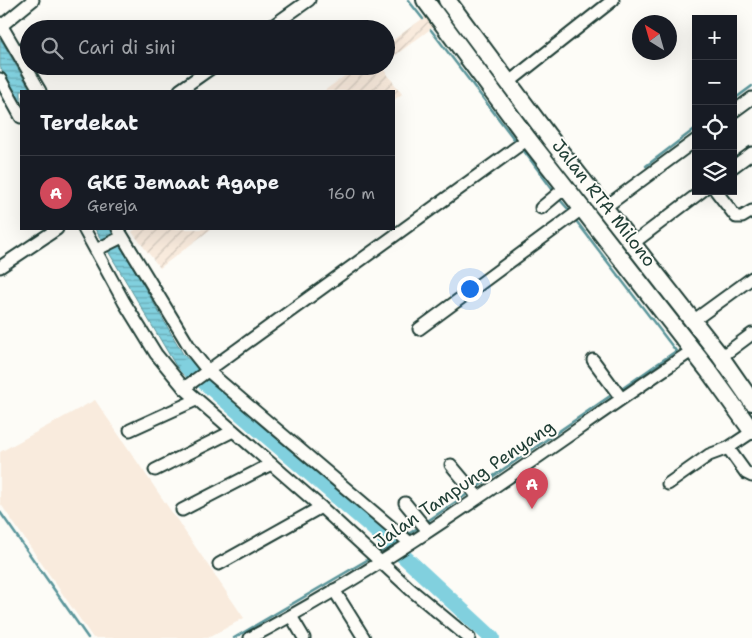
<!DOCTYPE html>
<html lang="id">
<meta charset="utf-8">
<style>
body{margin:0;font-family:"Shantell Sans",sans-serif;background:#20242c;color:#f1f3f6}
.controls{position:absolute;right:15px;top:15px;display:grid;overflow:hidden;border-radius:0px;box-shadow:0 5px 20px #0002}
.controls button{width:45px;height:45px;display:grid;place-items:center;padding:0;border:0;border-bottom:1px solid #363941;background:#171b24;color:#f1f3f6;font:25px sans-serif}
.compass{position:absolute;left:632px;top:15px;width:45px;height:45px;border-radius:50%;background:#171b24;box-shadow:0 5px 20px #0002;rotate:323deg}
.you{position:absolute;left:469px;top:288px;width:18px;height:18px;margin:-12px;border:4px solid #fff;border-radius:50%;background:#1a73e8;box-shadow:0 0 0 8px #1a73e833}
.badge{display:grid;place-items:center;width:32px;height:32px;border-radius:50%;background:#d1495b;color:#fff;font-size:16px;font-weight:700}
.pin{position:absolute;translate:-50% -41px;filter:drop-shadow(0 1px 2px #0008)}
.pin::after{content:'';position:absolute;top:26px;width:18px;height:15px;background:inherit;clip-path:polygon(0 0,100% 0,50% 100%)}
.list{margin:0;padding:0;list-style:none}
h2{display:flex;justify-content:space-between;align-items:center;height:65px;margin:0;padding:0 20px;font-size:21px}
h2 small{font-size:16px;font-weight:400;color:#9ea1a6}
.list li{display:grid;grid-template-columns:32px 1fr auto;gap:15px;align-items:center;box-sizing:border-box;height:75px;padding:0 20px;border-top:1px solid #363941}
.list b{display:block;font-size:19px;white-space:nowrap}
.list p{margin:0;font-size:16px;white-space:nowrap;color:#9ea1a6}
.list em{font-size:16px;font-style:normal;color:#9ea1a6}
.icon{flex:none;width:28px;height:28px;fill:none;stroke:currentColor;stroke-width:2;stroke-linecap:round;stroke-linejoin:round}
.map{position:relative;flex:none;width:752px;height:638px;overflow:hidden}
.search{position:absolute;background:#171b24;box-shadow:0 5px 20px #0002;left:20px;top:20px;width:375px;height:55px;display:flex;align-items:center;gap:12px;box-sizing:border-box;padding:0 18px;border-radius:28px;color:#9ea1a6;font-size:19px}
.panel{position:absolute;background:#171b24;box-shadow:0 5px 20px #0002;left:20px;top:90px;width:375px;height:140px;border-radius:0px}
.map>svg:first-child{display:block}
.built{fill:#f9ebdd}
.industrial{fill:url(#industrial-furrows)}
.water{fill:url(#water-rules);stroke:#5a959a}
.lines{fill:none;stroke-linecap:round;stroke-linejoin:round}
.stream{stroke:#5a959a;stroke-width:2.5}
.river{stroke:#81d0de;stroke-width:16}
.minor-casing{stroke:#1f3d34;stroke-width:15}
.highway-casing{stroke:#1f3d34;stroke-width:20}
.minor{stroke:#fdfcf7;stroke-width:11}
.highway{stroke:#fdfcf7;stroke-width:16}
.labels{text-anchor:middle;stroke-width:4;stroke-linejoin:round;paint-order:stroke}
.street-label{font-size:18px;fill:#1f3d34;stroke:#fdfcf7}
</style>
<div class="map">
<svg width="752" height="638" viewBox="0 0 752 638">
<defs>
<pattern id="industrial-furrows" width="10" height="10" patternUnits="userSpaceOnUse" patternTransform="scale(1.25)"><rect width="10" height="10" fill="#f9ebdd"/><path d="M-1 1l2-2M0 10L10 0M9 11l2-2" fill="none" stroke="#d5cabe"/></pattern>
<pattern id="water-rules" width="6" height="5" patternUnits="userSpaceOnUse" patternTransform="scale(1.25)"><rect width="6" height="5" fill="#81d0de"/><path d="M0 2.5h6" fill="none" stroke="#69aab5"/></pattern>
</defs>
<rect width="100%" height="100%" fill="#fdfcf7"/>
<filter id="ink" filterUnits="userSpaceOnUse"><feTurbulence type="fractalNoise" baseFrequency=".02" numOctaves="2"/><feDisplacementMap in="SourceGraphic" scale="10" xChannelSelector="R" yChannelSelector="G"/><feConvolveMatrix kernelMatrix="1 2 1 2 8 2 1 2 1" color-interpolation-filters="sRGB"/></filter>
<g filter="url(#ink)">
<!-- built -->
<polygon class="built" points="95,400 244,618 208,638 93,638 0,503 0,452"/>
<!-- industrial -->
<g class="industrial">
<polygon points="429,14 436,25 386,62 386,45"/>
<polygon points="358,66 381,66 402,94 394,100 394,91 324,91"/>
<polygon points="136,229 211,229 160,268 132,232"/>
</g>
<!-- water -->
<g class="water">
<polygon points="0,38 31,91 21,91 21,103 0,67"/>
<polygon points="95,229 111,229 183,354 206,379 197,388 176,366"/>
</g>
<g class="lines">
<!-- stream -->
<g class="stream">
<polyline points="408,0 423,19"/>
<polyline points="431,30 514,139"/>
<polyline points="733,100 752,86"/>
<polyline points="524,151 552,189"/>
<polyline points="646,166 696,128"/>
<polyline points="561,201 568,209"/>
<polyline points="577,222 676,351 623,388"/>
<polyline points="479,486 610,396"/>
<polyline points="0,512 88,638"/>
<polyline points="429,520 466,495"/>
<polyline points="410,533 416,529"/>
<polyline points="380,552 397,542"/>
<polyline points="234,638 367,560"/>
</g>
<!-- river -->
<polyline class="river" points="187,367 371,526 492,638"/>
<!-- minor casing -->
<g class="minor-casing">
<g id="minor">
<polyline points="0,23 40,91"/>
<polyline points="0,27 33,0"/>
<polyline points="268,29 309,0"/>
<polyline points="0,79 21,117"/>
<polyline points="508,83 613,0"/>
<polyline points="180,90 214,66"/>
<polyline points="733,112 752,98"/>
<polyline points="733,167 752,153"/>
<polyline points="716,191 736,217 742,217 752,211"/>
<polyline points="541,208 566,187"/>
<polyline points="604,208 696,140"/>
<polyline points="84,229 124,302 156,354 184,388 321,507 410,589 469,638"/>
<polyline points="118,229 192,351 208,371 410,543"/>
<polyline points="632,244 702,191"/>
<polyline points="96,250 122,237"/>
<polyline points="0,267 57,229"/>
<polyline points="693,321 752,278"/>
<polyline points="419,329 583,208"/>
<polyline points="721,357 752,334"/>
<polyline points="593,360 621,398"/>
<polyline points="184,388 528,139"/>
<polyline points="130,430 196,400"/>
<polyline points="728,448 746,473 752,476"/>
<polyline points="451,465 478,497"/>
<polyline points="155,470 233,431"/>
<polyline points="668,484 709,455 728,448 752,432"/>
<polyline points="405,503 428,531"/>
<polyline points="182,510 271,464"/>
<polyline points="219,564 321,507"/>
<polyline points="334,590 364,638"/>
<polyline points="291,616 304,638"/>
<path d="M 250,638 C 406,556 547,448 693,350"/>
</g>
</g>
<!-- highway casing -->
<g class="highway-casing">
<g id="highway">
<polyline points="425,0 528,139 708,370 752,431"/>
<polyline points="447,0 549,137 718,353 752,402"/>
</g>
</g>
<!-- minor -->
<use href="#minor" class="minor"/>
<!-- highway -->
<use href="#highway" class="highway"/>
</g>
</g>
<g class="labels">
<!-- street labels -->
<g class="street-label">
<text transform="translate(604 203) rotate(52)" y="6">Jalan RTA Milono</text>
<text transform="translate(464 484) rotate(-34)" y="6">Jalan Tampung Penyang</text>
</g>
</g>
</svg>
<div class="controls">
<button>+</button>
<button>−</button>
<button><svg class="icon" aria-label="locate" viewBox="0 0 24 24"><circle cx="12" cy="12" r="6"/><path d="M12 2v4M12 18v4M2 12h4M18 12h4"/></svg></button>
<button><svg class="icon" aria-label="layers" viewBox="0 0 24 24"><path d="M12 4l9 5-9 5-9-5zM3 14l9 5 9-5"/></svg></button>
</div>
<svg class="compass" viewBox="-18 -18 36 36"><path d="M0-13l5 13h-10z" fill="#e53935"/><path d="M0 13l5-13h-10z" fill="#9ea1a6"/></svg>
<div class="you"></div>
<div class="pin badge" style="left:532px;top:509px">A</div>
<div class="search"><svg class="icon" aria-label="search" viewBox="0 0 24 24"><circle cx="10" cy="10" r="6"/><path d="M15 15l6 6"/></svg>Cari di sini</div>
<section class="panel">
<h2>Terdekat<small></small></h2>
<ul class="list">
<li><span class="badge">A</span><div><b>GKE Jemaat Agape</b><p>Gereja</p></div><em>160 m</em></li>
</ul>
</section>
</div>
